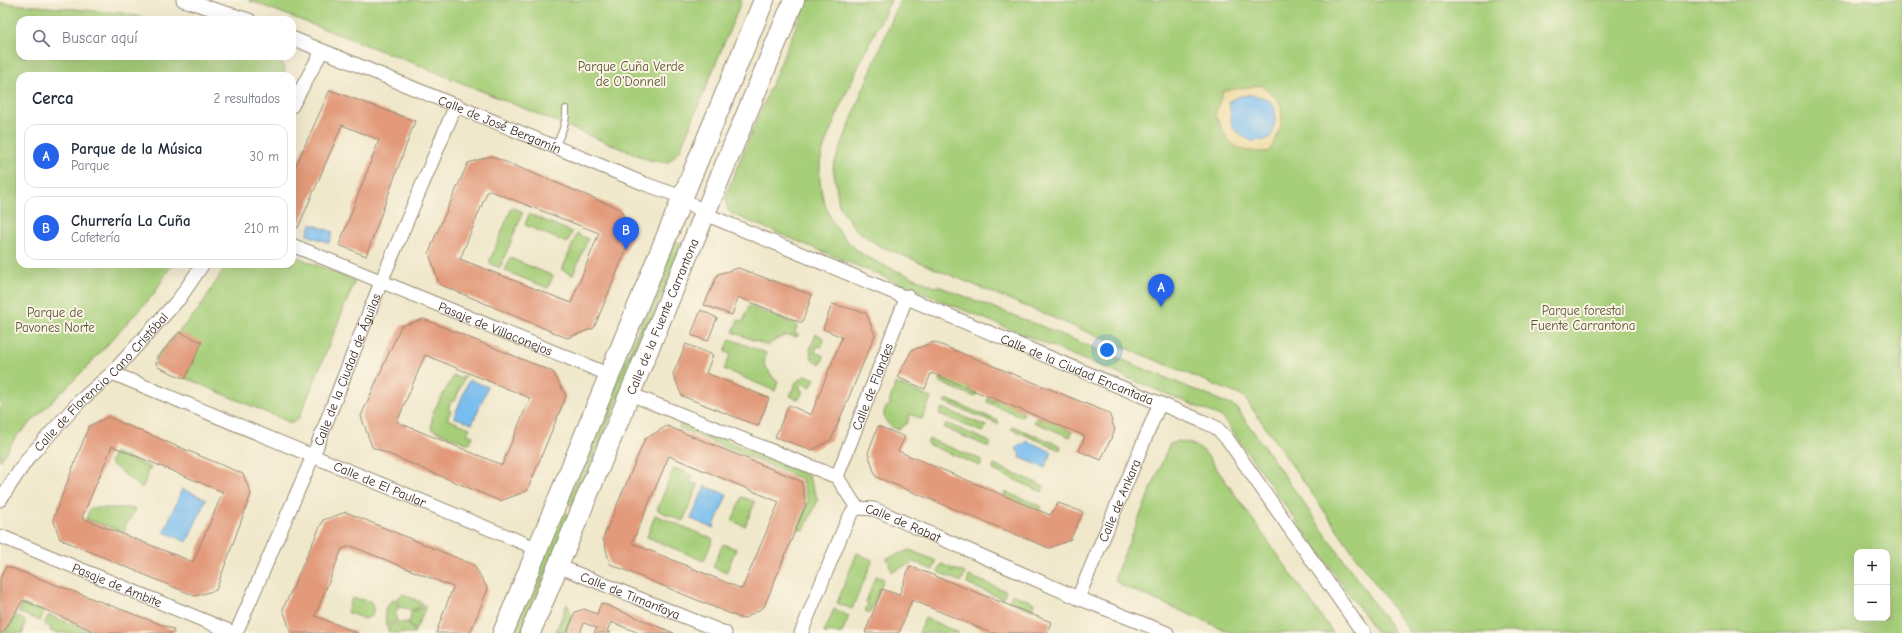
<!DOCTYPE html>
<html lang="es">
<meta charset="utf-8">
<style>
:root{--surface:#fff;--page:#f2f2f3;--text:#1f2937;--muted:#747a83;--line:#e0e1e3;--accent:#2563eb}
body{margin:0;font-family:"Comic Neue",sans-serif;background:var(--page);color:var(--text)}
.controls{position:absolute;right:12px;bottom:12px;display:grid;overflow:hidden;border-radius:8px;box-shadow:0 4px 16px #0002}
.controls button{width:36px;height:36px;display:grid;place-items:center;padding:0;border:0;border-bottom:1px solid var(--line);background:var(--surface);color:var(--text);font:20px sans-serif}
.you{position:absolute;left:1107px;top:350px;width:14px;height:14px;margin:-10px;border:3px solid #fff;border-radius:50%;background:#1a73e8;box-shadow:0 0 0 6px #1a73e833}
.badge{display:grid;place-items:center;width:26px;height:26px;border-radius:50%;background:var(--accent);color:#fff;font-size:13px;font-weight:700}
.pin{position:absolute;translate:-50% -33px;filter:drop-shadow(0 1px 2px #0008)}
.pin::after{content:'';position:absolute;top:21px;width:14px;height:12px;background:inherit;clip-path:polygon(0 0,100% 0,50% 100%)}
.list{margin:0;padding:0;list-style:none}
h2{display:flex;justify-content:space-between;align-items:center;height:52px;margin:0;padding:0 16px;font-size:17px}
h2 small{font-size:13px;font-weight:400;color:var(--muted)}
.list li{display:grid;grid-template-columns:26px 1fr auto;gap:12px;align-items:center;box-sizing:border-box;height:64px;margin:0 8px 8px;padding:0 8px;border:1px solid var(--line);border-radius:12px}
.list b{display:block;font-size:15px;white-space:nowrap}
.list p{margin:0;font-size:13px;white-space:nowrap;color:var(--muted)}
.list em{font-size:13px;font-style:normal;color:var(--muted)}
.icon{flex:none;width:22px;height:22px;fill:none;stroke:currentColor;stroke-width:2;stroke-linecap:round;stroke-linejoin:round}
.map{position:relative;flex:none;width:1902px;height:633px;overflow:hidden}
.search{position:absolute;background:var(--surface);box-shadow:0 4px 16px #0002;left:16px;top:16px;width:280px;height:44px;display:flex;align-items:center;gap:10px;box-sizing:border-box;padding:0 14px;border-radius:12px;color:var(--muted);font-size:15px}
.panel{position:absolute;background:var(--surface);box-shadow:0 4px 16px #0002;left:16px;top:72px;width:280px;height:196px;border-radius:12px}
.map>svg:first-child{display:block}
</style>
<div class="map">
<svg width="1902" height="633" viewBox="0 0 1902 633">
<rect width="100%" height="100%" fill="#fcf5e5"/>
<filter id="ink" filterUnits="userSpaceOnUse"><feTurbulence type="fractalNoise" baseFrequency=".025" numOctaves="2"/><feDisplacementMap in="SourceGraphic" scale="8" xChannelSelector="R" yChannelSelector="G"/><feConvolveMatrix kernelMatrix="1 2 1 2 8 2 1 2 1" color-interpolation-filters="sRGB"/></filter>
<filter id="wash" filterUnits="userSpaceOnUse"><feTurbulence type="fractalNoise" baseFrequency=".012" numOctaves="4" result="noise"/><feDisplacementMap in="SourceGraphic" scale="16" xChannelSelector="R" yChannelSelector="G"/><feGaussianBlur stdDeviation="0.9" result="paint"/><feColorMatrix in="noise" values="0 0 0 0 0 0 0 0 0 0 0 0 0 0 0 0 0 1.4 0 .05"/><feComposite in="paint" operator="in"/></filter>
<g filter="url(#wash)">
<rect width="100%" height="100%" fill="#f0e8cb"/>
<path fill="#a7cf7a" stroke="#717c4c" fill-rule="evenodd" d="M248 0H742L680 150 668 163 649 160 416 64Z
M807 0H891C872 38 853 76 837 115 830 132 821 149 820 167 817 203 837 240 869 258 890 269 914 277 935 287L938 286 1041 326 1236 407 1395 633H1377L1222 417 732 214 728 210 725 196Z
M900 0H1902V633H1410L1244 397 878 245 855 229 839 205 833 167 864 87ZM1857 552H1887V618H1857Z
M0 3 122 13 153 20H20V56H276L280 58 285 72 282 76H20V264H172L153 295 85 369 16 437 0 461Z
M512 207 523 212 500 268 489 263Z
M529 214 572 232 567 243 525 225Z
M577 234 588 239 573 275 562 270Z
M675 241 683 244 573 506 567 504Z
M292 255 355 281 299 418 294 422H289L155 365 156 357 199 309 227 264H292Z
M510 258 553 276 548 288 505 271Z
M749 306 798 325 794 333 799 335 797 337C786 333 776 338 768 346L733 332 738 320 743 322Z
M816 334 823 337 824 340 821 347 817 346 815 352 824 356 821 364 812 360 810 349Z
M730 339 766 353 764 364 774 379 778 381 775 391 724 369 731 354 725 352Z
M454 375 459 378 467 376 464 378 455 401 452 400 448 409 451 411 447 419 470 428 467 434 473 436 469 444 431 429 433 412Z
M806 375 815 379 811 387 802 383 799 389 803 390 800 398 797 399 790 396 796 382Z
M941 378 948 381 949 379 970 388 969 390 977 393 975 397 939 382Z
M896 383 931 398 922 419 910 414 907 423 899 429C887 429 877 411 890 405V399Z
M988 398 996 401 997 399 1018 407 1017 410 1024 413 1022 417 987 402Z
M946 399 999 421 998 424 944 402Z
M942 408 986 426 982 432 939 414Z
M1036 418 1043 420 1044 418 1065 427V429L1072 432 1070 437 1034 422Z
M682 422 808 475 818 500 804 530 798 529 808 503 802 479 679 428Z
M946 423 990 442 989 447 944 428Z
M1012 426 1061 446 1060 450 1011 429Z
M929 439 982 460 980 466 927 444Z
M1177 441C1189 443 1199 445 1207 455L1333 633H1232L1121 585 1115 580 1116 574 1169 445Z
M114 452 151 468 150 470H148L146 474 148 475 142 488 110 463Z
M994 465 1044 486 1042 492 993 470Z
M674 468 693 475 690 482 698 485 683 521 657 510Z
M1005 492 1041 506 1039 511 1003 496Z
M742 497 755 502 745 526 732 521Z
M90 508H131L135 509 128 523H126L124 532 86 519Z
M561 513 570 515 521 633H512Z
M655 515 713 539 704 561 647 537Z
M723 544 736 549 726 573 713 567Z
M910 550 936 561 933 570 914 562 892 572 887 558Z
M857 553 872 560V562L852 609 837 603Z
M941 564 952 568 951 571 953 572 954 569 965 573 961 582 938 572Z
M876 576 884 579 870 613 865 611 868 604 866 602Z
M969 576 1006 591 1003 599 967 584Z
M403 594 424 604 410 612 406 608 400 607 396 599Z
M1012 594 1035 603 1032 610 1009 601Z
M352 598 370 601 374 608 372 616 364 619 347 612Z
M394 599 399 608 395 614 397 620 386 627 385 608Z
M22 604 44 612 40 621 18 612Z
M567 604 573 616 565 633 556 632Z
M425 606V609L415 631 409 622 412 612Z
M834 609 849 616 842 633H824Z
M15 615 25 621 23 633H5Z
M49 615 93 633H56L50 631 51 627 44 624Z
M925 618 959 633H919Z
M399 621 401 623 408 622 415 633H394L388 631V628Z"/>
<path fill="#eeda9e" stroke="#94825e" d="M1261 85C1266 90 1276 96 1279 102 1287 118 1277 140 1268 152 1230 151 1232 147 1215 115L1223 91Z"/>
<path fill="#78bdef" stroke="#5a7486" d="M1251 95C1279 99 1278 111 1272 135L1265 140 1252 141 1242 136 1232 127 1229 101 1241 96Z
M311 224 333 232 329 243 307 235Z
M469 380 488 387 472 424 454 417Z
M1027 441 1052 452 1045 468 1019 457 1021 454 1017 451V447L1020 444H1025Z
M705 486 727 495 713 528 691 519Z
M182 489 206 499 187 542 164 532Z"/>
<g id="blocks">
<path fill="#e29a7a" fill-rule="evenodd" d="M330 90 415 121 366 256 339 245 379 140 342 125 298 228 292 225V174Z
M491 156 620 209 633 233 594 328 567 338 439 284 429 253 434 239 468 163ZM488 190 599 233 571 303 460 259Z
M738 268 812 295 802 323 738 297 732 315 704 305 718 274Z
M832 304 866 313 875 335 831 440 812 450 775 437 789 405 811 415 842 337 823 329Z
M701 310 717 318 708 341 691 335Z
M424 319 553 372 566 396 527 491 500 501 372 447 361 416 401 326ZM425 355 530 398 502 465 397 422Z
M179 332 202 342 185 379 158 367 155 361Z
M934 342 1109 413 1115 430 1101 460 1079 451 1085 436 931 373 925 389 897 377 912 350Z
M686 344 713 355 706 373 769 398 758 426 682 396 673 374Z
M108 417 243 474 251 494 216 590 195 596 60 539 53 519 89 426ZM112 446 223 492 193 562 82 518Z
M667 426 801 481 806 504 764 607 743 619 610 564 603 538 645 439ZM669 456 779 502 742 589 632 543Z
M878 426 905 437 898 451 1050 515 1058 503 1083 512 1070 540 1049 548 876 477 868 453Z
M346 512 474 565 488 589 470 633H436L453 587 351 546 342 549 315 616 358 633H291L283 609 323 520Z
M6 566 173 629 174 633H98L23 600 3 633H0V578Z
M910 566 1051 622 1047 633H991L912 600 899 633H865L882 589 899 595Z
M601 603 674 633H639L611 622 607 631 611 633H594L597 628 584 623 580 633H567L575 612 584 609 597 614Z"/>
</g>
</g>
<g filter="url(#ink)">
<use href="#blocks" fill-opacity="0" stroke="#968974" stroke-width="1"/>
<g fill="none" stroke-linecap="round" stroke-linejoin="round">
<g stroke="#968974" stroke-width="8">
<path id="lane" d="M555 147C561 134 567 123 566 109"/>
</g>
<g stroke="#968974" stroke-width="15">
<g id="street">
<path d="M183 0 249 20"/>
<path id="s1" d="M292 38 645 184 682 197 705 214 1202 421 1217 428 1228 440 1363 633"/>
<path d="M292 106 322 51"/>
<path id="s2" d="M292 245 610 375"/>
<path id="s3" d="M112 373 538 549"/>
<path d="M630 394 837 477 857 508"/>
<path id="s4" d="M837 477 907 296"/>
<path id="s5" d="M0 500 28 458 80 401 112 373 179 299 203 264"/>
<path id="s6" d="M857 508 874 509 1078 598 1167 633"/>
<path id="s7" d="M0 536 234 633"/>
<path id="s8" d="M558 566 725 633"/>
<path id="s9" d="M1078 598 1160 403"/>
<path id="s10" d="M236 633 313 456 381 282 456 105"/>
<path d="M801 633 845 526 851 514 857 508"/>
</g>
</g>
<g stroke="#968974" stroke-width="22">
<g id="primary">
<path d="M503 633 764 0"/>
<path id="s11" d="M530 633 794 0"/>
</g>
</g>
<use href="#lane" stroke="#fff" stroke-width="6"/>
<use href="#street" stroke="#fff" stroke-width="13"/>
<use href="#primary" stroke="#fff" stroke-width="20"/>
</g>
</g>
<g text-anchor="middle" stroke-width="4" stroke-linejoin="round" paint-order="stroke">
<g font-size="13" fill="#565335" stroke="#fcf5e5">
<text x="631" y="71">Parque Cuña Verde<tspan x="631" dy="15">de O'Donnell</tspan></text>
<text x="1583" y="315">Parque forestal<tspan x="1583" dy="15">Fuente Carrantona</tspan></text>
<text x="55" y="317">Parque de<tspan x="55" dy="15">Pavones Norte</tspan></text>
</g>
<g font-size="13" fill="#3b2a1e" stroke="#fcf5e5">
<text dy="5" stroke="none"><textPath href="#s1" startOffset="225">Calle de José Bergamín</textPath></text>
<text dy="5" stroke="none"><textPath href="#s11" startOffset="343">Calle de la Fuente Carrantona</textPath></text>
<text dy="5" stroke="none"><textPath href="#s2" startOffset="220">Pasaje de Villaconejos</textPath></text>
<text dy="5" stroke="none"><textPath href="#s10" startOffset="286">Calle de la Ciudad de Águilas</textPath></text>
<text dy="5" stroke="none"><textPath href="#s1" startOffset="853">Calle de la Ciudad Encantada</textPath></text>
<text dy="5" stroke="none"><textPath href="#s5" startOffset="156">Calle de Florencio Cano Cristóbal</textPath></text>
<text dy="5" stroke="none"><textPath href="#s4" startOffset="97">Calle de Flandes</textPath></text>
<text dy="5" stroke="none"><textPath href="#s3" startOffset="290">Calle de El Paular</textPath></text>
<text dy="5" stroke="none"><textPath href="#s9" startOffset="106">Calle de Ankara</textPath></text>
<text dy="5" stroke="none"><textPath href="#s6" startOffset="49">Calle de Rabat</textPath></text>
<text dy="5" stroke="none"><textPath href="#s7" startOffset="127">Pasaje de Ambite</textPath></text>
<text dy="5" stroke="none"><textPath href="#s8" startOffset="78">Calle de Timanfaya</textPath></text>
</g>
</g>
</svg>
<div class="controls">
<button>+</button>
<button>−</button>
</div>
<div class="you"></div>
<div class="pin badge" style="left:1161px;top:307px">A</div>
<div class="pin badge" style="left:626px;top:250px">B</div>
<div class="search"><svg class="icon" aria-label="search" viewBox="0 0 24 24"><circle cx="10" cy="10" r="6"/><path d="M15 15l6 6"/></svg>Buscar aquí</div>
<section class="panel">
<h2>Cerca<small>2 resultados</small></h2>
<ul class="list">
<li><span class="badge">A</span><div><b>Parque de la Música</b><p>Parque</p></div><em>30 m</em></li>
<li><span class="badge">B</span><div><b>Churrería La Cuña</b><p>Cafetería</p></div><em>210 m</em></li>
</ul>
</section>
</div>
